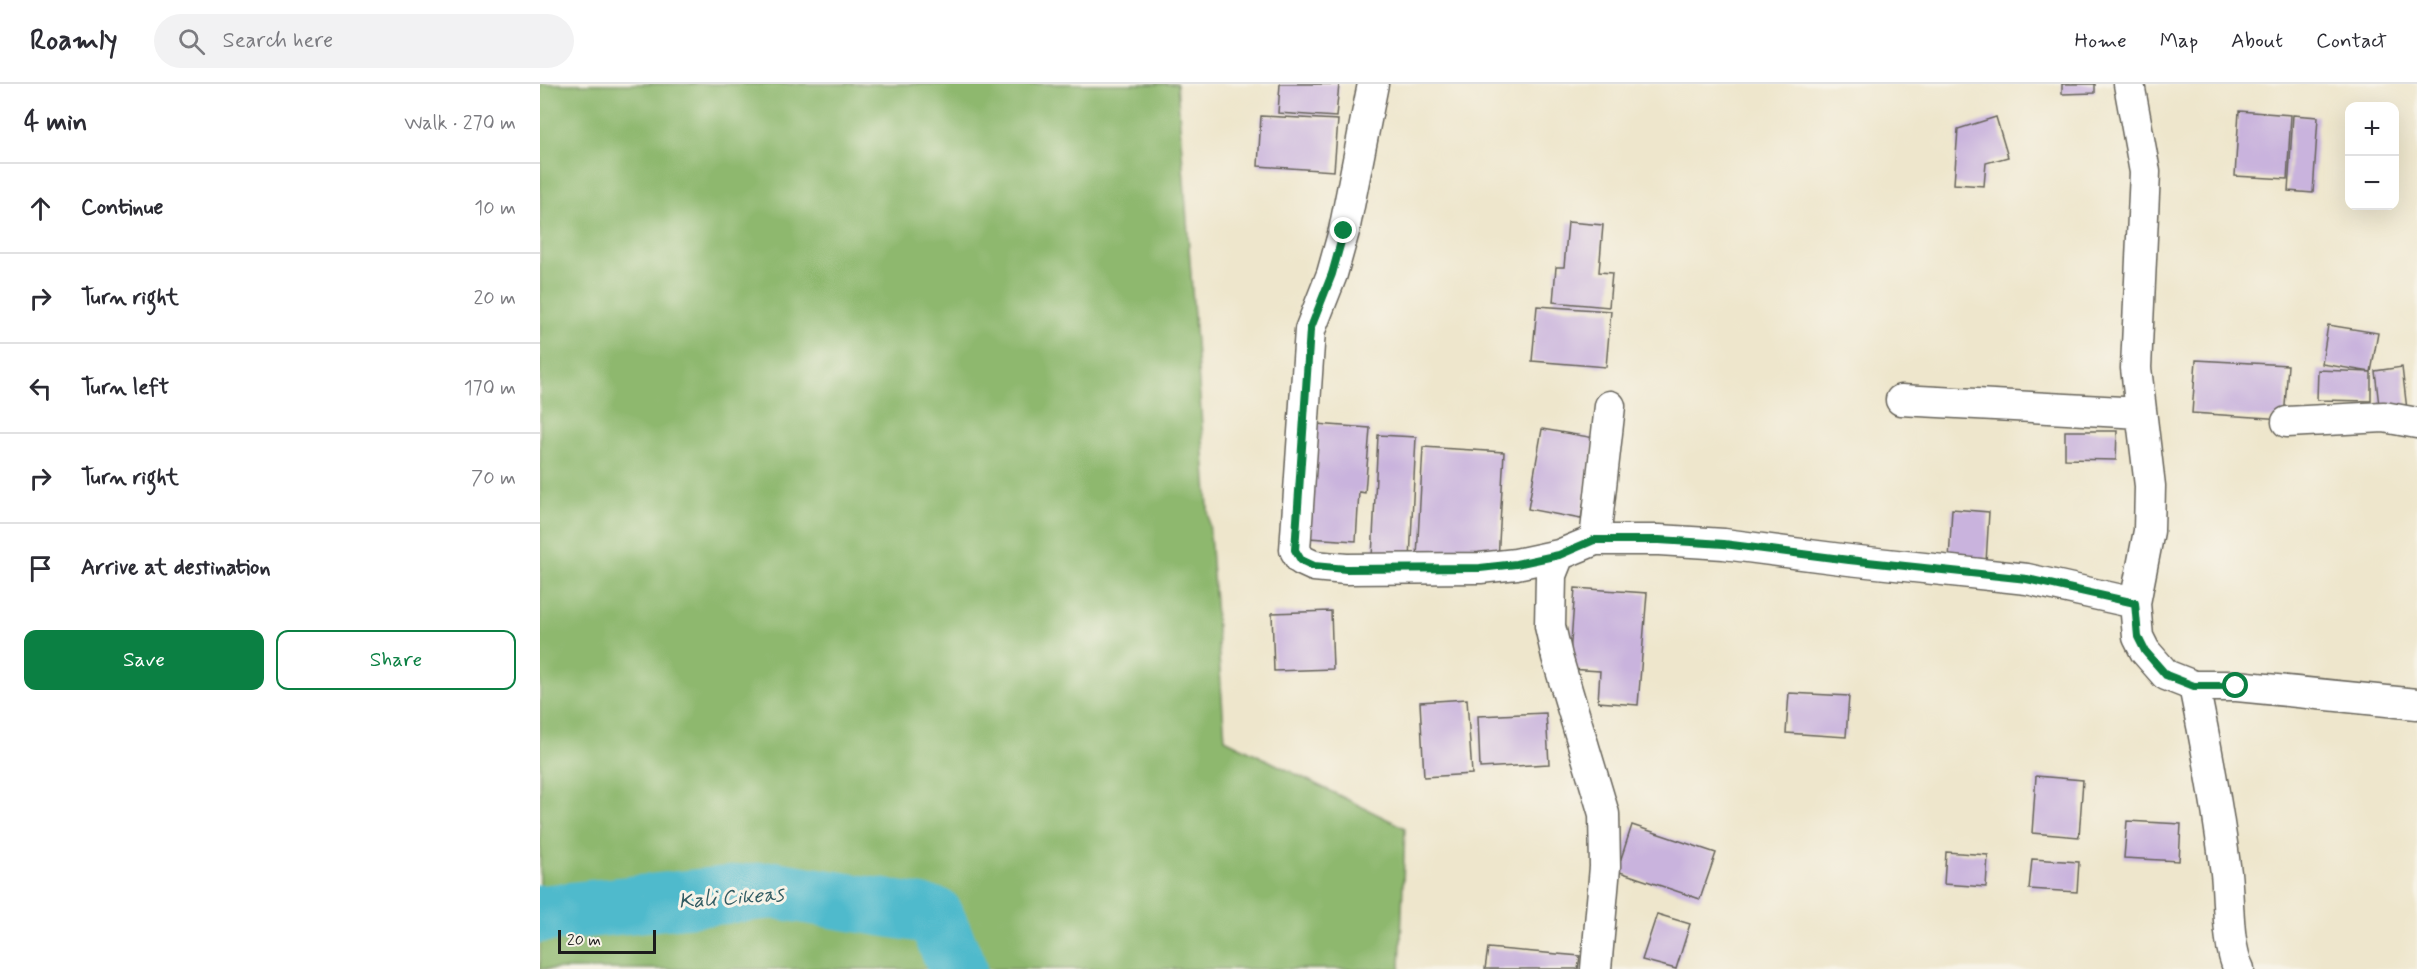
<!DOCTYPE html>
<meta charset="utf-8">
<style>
:root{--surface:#fff;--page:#f2f2f3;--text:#2b2b33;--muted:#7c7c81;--line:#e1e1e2;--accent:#0b8043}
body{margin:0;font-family:Mynerve,sans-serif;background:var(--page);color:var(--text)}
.controls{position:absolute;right:18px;top:18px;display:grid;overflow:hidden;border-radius:12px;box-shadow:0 6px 24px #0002}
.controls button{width:54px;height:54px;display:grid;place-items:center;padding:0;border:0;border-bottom:2px solid var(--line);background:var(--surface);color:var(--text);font:30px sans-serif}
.scale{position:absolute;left:18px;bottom:15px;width:98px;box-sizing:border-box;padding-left:6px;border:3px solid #1c1c1c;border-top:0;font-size:16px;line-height:21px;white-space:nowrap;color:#1c1c1c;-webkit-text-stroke:4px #f7f3e8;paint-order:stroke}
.stop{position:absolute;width:18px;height:18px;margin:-14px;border:4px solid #0b8043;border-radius:50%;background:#fff}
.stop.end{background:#0b8043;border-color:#fff;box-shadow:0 2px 6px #0008}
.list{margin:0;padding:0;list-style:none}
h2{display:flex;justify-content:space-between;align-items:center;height:78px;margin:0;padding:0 24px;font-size:26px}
h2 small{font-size:20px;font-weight:400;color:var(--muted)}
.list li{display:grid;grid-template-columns:39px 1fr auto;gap:18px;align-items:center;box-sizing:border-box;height:90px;padding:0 24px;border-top:2px solid var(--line)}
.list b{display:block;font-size:22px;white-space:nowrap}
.list em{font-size:20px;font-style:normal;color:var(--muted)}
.actions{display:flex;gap:12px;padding:18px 24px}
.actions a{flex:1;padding:14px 0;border:2px solid var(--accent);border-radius:12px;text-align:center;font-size:21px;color:var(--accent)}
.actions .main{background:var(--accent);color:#fff}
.icon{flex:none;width:33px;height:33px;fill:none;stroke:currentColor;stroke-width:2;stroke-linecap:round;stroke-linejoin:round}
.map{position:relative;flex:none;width:1877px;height:885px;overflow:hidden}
header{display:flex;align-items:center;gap:36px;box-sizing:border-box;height:84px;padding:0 30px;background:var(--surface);border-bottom:2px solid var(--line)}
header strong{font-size:28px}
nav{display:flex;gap:33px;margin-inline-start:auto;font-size:21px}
.search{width:420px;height:54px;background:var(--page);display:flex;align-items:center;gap:15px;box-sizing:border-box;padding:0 21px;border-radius:33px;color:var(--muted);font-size:22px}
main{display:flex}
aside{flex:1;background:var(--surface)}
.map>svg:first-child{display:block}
</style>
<header>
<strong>Roamly</strong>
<div class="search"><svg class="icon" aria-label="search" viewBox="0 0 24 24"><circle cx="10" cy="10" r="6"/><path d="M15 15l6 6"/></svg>Search here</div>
<nav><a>Home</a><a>Map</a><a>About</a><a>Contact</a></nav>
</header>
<main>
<aside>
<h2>4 min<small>Walk · 270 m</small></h2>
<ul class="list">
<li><svg class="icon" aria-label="ahead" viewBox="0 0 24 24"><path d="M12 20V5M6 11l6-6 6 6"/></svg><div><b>Continue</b></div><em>10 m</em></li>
<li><svg class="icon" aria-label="right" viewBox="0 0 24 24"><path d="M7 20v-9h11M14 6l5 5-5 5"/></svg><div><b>Turn right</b></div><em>20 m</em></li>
<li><svg class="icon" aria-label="left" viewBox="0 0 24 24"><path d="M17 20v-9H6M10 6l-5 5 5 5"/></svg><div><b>Turn left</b></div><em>170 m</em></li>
<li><svg class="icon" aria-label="right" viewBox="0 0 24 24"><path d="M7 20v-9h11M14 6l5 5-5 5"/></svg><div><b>Turn right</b></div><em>70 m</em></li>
<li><svg class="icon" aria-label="arrive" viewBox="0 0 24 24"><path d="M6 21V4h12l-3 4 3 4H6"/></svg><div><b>Arrive at destination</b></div></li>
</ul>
<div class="actions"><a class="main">Save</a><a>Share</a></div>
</aside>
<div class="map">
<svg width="1877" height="885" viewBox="0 0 1877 885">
<rect width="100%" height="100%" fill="#f7f3e8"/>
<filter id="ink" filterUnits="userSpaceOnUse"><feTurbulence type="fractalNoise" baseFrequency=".0167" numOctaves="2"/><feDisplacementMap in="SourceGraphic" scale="12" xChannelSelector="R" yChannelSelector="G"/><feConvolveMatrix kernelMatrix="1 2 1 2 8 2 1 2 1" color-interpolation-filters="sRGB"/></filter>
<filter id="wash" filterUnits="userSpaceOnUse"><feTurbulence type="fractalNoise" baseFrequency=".008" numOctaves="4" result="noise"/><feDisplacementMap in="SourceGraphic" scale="24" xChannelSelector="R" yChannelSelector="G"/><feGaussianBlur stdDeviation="1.35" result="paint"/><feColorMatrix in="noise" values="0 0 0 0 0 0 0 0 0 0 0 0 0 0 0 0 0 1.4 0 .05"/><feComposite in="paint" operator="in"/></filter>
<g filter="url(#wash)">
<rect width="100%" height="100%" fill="#eee6cc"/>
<path fill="#8eb86e" stroke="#556a45" stroke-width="1.5" d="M0 0H637L685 655 865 744 860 885H0Z"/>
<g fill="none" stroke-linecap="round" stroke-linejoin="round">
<path stroke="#50bacc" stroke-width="58" d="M0 830 235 806 395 832 418 885"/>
</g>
<g id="blocks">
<path fill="#c9b3dd" d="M740 0H799L796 33 738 29Z
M1522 0H1555V9L1522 10Z
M1699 27 1751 31 1747 95 1695 92Z
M1753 31 1778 33 1773 109 1748 107Z
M721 32 798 36 794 87 718 82Z
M1456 33 1468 73 1446 79 1444 102 1414 100 1418 45Z
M1028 138 1063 141 1059 188 1072 189 1069 223 1013 218 1016 183H1024Z
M997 222 1071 227 1066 283 992 277Z
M1788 241 1838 249 1831 288V317L1777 316 1778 286 1831 288 1782 280Z
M1656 276 1748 281 1744 335 1652 329Z
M1862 283 1867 326 1840 330 1835 287Z
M776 340 830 344 825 409 819 408 816 457 768 454Z
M1002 345 1055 354 1041 435 988 425Z
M1525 347H1577L1576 376 1525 375Z
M838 351 876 353 870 476 832 474Z
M883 363 964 368 958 477 877 473Z
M1412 425 1449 428 1446 479 1409 476Z
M1035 504 1107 509 1098 621 1058 618 1060 587 1029 585Z
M791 527 793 585 734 587 732 529Z
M1249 609 1309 612 1306 653 1246 649Z
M927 615 932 690 884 693 880 618Z
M1006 629 1009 680 940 684 938 632Z
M1496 692 1543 696 1539 753 1492 749Z
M1587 737 1641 740 1639 777 1584 774Z
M1092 741 1176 769 1160 815 1077 787Z
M1406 768 1448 771 1446 803 1404 800Z
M1492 775 1539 778 1537 808 1489 805Z
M1117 830 1150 840 1136 885 1102 876Z
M948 864 1040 872 1038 885H945Z"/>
</g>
</g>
<g filter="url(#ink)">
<use href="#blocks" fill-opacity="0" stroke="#66635a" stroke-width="1.5"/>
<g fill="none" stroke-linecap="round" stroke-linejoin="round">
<g stroke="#66635a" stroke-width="33">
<path id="street" d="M833 0 804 147 792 190 770 246 755 466 761 476 774 482 806 485 940 484 976 480 1019 471 1055 456H1119L1184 460 1309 476 1487 495 1595 519
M1589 0 1605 88 1596 284 1610 402 1609 447 1595 519 1598 553 1605 567 1626 591 1654 602H1697L1877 620
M1361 316 1601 329
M1747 338 1844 333 1877 339
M1055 456 1070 322
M1019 471 1011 491 1010 542 1017 573 1064 730 1065 783 1056 885
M1654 602C1667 664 1678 726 1686 789 1689 816 1687 862 1699 885"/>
</g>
<use href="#street" stroke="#fff" stroke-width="30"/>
</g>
</g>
<g fill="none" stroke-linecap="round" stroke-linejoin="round" filter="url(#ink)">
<path stroke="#0b8043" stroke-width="8" d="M804 147 792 190 770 246 755 466 761 476 774 482 806 485 940 484 976 480 1019 471 1054 456H1119L1184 460 1309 476 1487 495 1595 519 1598 553 1605 567 1626 591 1654 602H1696"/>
</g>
<g text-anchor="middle" stroke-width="6" stroke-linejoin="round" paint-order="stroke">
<g font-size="21" font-style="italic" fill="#315b62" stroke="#f7f3e8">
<text transform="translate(191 813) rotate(-4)" y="7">Kali Cikeas</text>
</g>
</g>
</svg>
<div class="controls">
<button>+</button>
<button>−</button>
</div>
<div class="scale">20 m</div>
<div class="stop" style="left:1696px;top:602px"></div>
<div class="stop end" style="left:804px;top:147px"></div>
</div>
</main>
